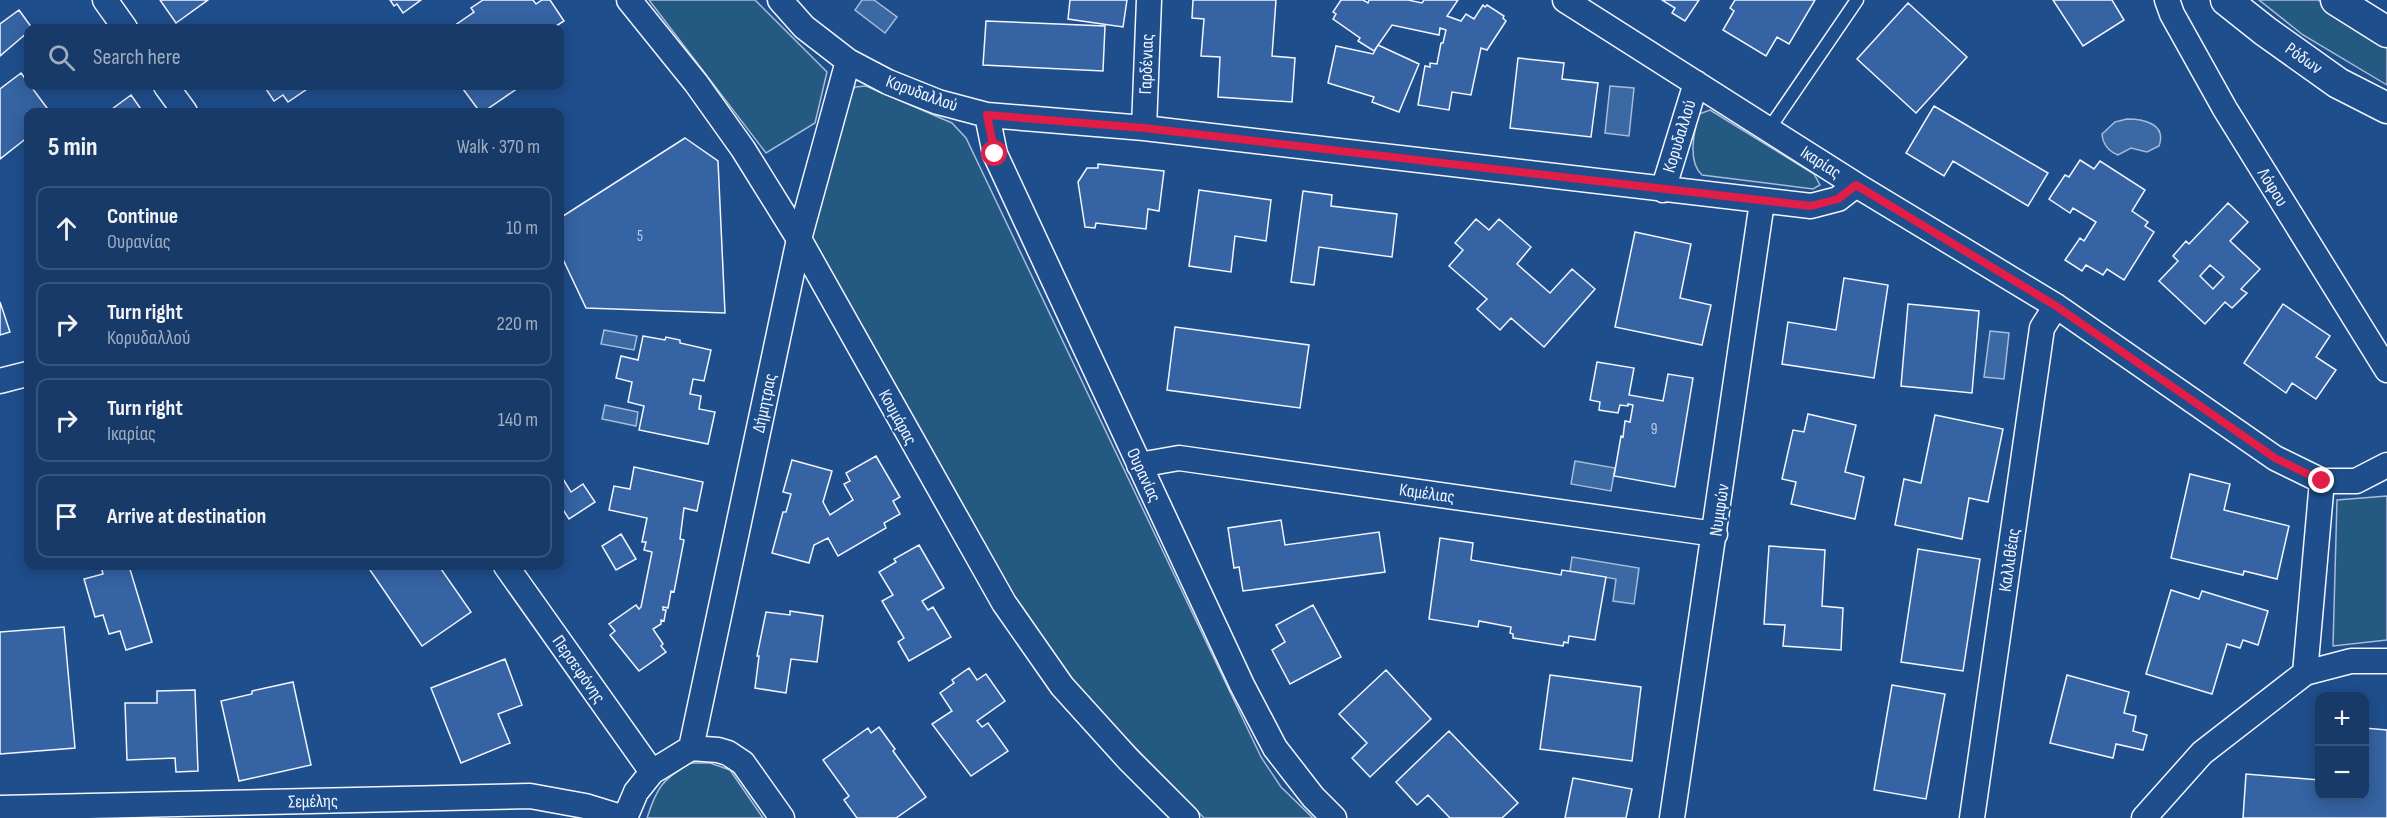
<!DOCTYPE html>
<meta charset="utf-8">
<style>
:root{--surface:#173a69;--page:#20416f;--text:#f1f3f6;--muted:#9eadc0;--line:#36547d}
body{margin:0;font-family:"Sofia Sans Condensed",sans-serif;background:var(--page);color:var(--text)}
.controls{position:absolute;right:18px;bottom:18px;display:grid;overflow:hidden;border-radius:12px;box-shadow:0 3px 15px #0003}
.controls button{width:54px;height:54px;display:grid;place-items:center;padding:0;border:0;border-bottom:2px solid var(--line);background:var(--surface);color:var(--text);font:30px sans-serif}
.stop{position:absolute;width:18px;height:18px;margin:-14px;border:4px solid #e11d48;border-radius:50%;background:#fff}
.stop.end{background:#e11d48;border-color:#fff;box-shadow:0 2px 6px #0008}
.list{margin:0;padding:0;list-style:none}
h2{display:flex;justify-content:space-between;align-items:center;height:78px;margin:0;padding:0 24px;font-size:26px}
h2 small{font-size:20px;font-weight:400;color:var(--muted)}
.list li{display:grid;grid-template-columns:39px 1fr auto;gap:18px;align-items:center;box-sizing:border-box;height:84px;margin:0 12px 12px;padding:0 12px;border:2px solid var(--line);border-radius:12px}
.list b{display:block;font-size:22px;white-space:nowrap}
.list p{margin:0;font-size:20px;white-space:nowrap;color:var(--muted)}
.list em{font-size:20px;font-style:normal;color:var(--muted)}
.icon{flex:none;width:33px;height:33px;fill:none;stroke:currentColor;stroke-width:2;stroke-linecap:round;stroke-linejoin:round}
.map{position:relative;flex:none;width:2387px;height:818px;overflow:hidden}
.search{position:absolute;background:var(--surface);box-shadow:0 3px 15px #0003;left:24px;top:24px;width:540px;height:66px;display:flex;align-items:center;gap:15px;box-sizing:border-box;padding:0 21px;border-radius:12px;color:var(--muted);font-size:22px}
.panel{position:absolute;background:var(--surface);box-shadow:0 3px 15px #0003;left:24px;top:108px;width:540px;height:462px;border-radius:12px}
.map>svg:first-child{display:block}
</style>
<div class="map">
<svg width="2387" height="818" viewBox="0 0 2387 818">
<rect width="100%" height="100%" fill="#1f4e8c"/>
<path fill="#245a82" stroke="#a8bbd7" stroke-width="1.5" d="M649 0H755L827 72 815 123 766 153Z
M2259 0H2318L2387 46V85L2303 35Z
M866 86 952 123 966 138 1261 757 1281 787 1313 818H1204L1073 684 1042 644 986 549 810 233 849 95 855 87Z
M1710 110 1814 174 1820 185 1813 189 1702 175C1687 161 1694 132 1699 114Z
M2387 496V640L2333 646 2337 500Z
M690 763H710L730 770 763 818H647C657 787 662 780 690 763Z"/>
<path fill="#3b69a3" stroke="#a8bbd7" stroke-width="1.5" d="M862 0H874L897 17 885 33 855 10Z
M1610 86 1634 88 1629 136 1605 133Z
M2127 119C2144 119 2167 124 2159 146L2147 152 2131 148 2118 155C2108 151 2103 145 2102 134L2115 122Z
M604 330 637 336 634 350 601 344Z
M1990 331 2009 333 2004 379 1984 377Z
M605 405 638 412 636 426 602 419Z
M1575 461 1615 468 1611 491 1571 484Z
M1572 557 1639 568 1634 604 1613 601 1616 579 1570 571Z"/>
<path fill="#3563a3" stroke="#f2f6ff" stroke-width="1.5" fill-rule="evenodd" d="M160 0H208L176 23Z
M390 0H421L403 13 397 4 394 6Z
M483 0H533L536 4 542 0H550L564 21 553 28H451L474 12 471 8Z
M1070 0H1127L1123 27 1068 19Z
M1193 0H1276L1272 56 1295 58 1292 102 1218 97 1220 57 1201 56 1204 19 1192 18Z
M1341 0H1363L1368 3 1369 0H1408L1422 3 1424 0H1458L1447 16 1461 21 1466 14 1474 19 1483 5 1485 7 1487 5 1504 16 1503 18 1506 21 1487 50 1481 48 1471 95 1452 92 1449 110 1418 105 1425 66 1430 67V63L1437 64 1441 43H1443L1446 30 1440 28 1439 35 1392 25 1374 51 1358 41 1360 38 1333 19 1336 14 1333 12Z
M1662 0H1699L1685 21 1672 13 1675 8Z
M1735 0H1815L1789 44 1777 37 1766 56 1723 30 1734 11 1730 8Z
M2053 0H2112L2124 20 2083 46Z
M1908 3 1967 57 1916 113 1857 59Z
M19 10 32 28H28V32L0 56V24Z
M986 21 1105 26 1103 71 983 65Z
M1378 45 1419 64 1399 112 1372 102 1374 97 1328 83 1336 46 1373 54Z
M1518 58 1564 63 1562 79 1598 83 1591 137 1510 128Z
M21 73 50 112H28V137L0 159V89Z
M264 86H305L307 89 288 102 283 95 274 101Z
M469 86H521L483 112H480L463 89Z
M131 95 143 112H108Z
M1934 106 2048 173 2028 206 1953 161 1944 176 1906 153Z
M685 138 718 161 725 313 586 308 560 253V218Z
M2080 160 2094 169 2100 161 2145 190 2132 211 2148 222 2145 226 2154 232 2124 280 2107 269 2103 275 2086 265 2082 271 2065 260 2080 238 2084 241 2096 222 2073 208 2070 213 2049 199 2065 175 2069 177Z
M1098 164 1164 171 1159 211 1148 209 1146 229 1096 223 1095 228 1085 227 1078 182 1087 168H1098Z
M1199 190 1271 200 1266 241 1235 236 1231 272 1189 266Z
M1303 191 1332 195 1331 206 1397 214 1392 257 1319 247 1314 285 1291 282Z
M2228 203 2248 222 2230 241 2260 269 2241 289 2247 293 2232 308 2225 302 2205 324 2159 281 2178 261 2173 256 2186 241 2189 244ZM2210 265 2224 277 2213 289 2200 276Z
M1476 219 1489 230 1499 219 1531 247 1517 264 1550 293 1572 269 1595 289 1544 347 1511 318 1500 330 1477 309 1487 299 1449 266 1463 250 1455 243Z
M1635 232 1691 244 1680 298 1711 305 1702 345 1615 327Z
M1844 278 1888 285 1874 378 1782 364 1788 322 1836 330Z
M0 302 10 332 0 335Z
M1908 304 1979 311 1972 393 1901 386Z
M2283 304 2330 336 2316 357 2336 370 2316 399 2292 383 2286 393 2244 363Z
M1175 327 1309 345 1300 408 1167 390Z
M643 336 665 340 666 337 680 340V343L711 350 704 381 693 379 690 394 701 396 699 409 715 412 708 444 639 430 644 406 628 402 632 382 616 378 621 356 638 360Z
M1597 362 1634 368 1629 395 1663 401 1668 374 1693 378 1675 487 1614 476 1621 436 1623 437 1625 421 1630 422 1633 405 1628 404V406L1620 405 1618 413 1599 410 1600 402 1590 400Z
M1808 414 1856 425 1845 472 1864 477 1855 519 1791 504 1796 482 1782 479 1793 430 1804 432Z
M1935 415 2003 429 1988 502 1969 498 1962 539 1895 525 1904 479 1921 483Z
M876 456 900 497 893 501 900 514 884 523 886 528 838 556 828 538 814 545 809 563 772 553 783 512H786L791 494 783 492 792 460 832 471 823 502 830 515 853 500 844 484 850 481 846 473Z
M634 467 703 482 697 511 684 508 680 539 684 540 674 592 671 591 668 608 663 607V610H666L664 621 661 620V624L653 629 663 644 661 646 666 652 639 671 610 635 615 631 609 624 636 605 639 609 641 607 652 552 644 550 646 542H642L647 518 609 510 614 486 630 489Z
M560 474 571 492 583 484 595 502 569 519 560 505Z
M2190 474 2230 484 2224 510 2289 526 2277 579 2244 571 2243 575 2171 558Z
M1281 520 1285 545 1379 532 1385 572 1243 591 1239 567 1234 568 1228 528Z
M621 534 636 559 616 570 602 546Z
M1440 538 1473 543 1471 560 1561 575 1562 570 1606 577 1595 640 1569 636 1568 643 1564 642 1563 646 1513 638V634L1510 633 1511 627 1479 621 1478 627 1429 619Z
M919 545 944 588 922 601 928 610 933 607 951 637 909 661 898 642 904 638 882 601 893 595 879 572 896 562 894 559Z
M1769 546 1825 550 1822 606 1843 608 1841 650 1783 646 1785 625 1764 624Z
M1918 549 1980 559 1963 671 1901 662Z
M101 566H129L152 642 126 650 120 631 109 634 103 615 95 617 84 579 103 574Z
M377 566H439L471 612 422 646 370 570Z
M2171 590 2199 599 2202 591 2268 611 2258 645 2243 640 2240 648 2227 644 2212 694 2146 674Z
M1313 605 1341 657 1290 684 1272 650 1285 642 1276 625Z
M790 611 823 616 817 662 791 659 786 693 755 688 759 656H757L766 612 790 615Z
M64 627 75 748 0 754V632Z
M505 659 522 705 498 714 510 743 461 763 431 688Z
M969 668 977 680 986 674 1005 701 977 721 982 727 988 723 1008 751 971 776 932 724 952 711 940 693 954 683 952 680Z
M1386 670 1431 719 1370 777 1352 758 1367 743 1339 714Z
M1550 675 1641 687 1632 761 1540 749Z
M2067 675 2129 692 2124 713 2136 716 2133 731 2147 735 2143 750 2116 744 2113 758 2050 743Z
M293 682 311 765 239 781 221 701 252 694V691Z
M1892 685 1945 694 1926 799 1874 790Z
M195 690 198 771 176 772 175 758 127 760 125 703H157V691Z
M879 727 895 749 893 751 926 797 896 818H857L844 800 849 796 823 760 868 728 871 733Z
M2364 728 2387 730V818H2243L2246 774 2320 780V796H2364Z
M1449 731 1518 803 1502 818H1450L1428 795 1417 805 1396 782Z
M1573 778 1632 789 1626 818H1565Z"/>
<g fill="none" stroke-linecap="round" stroke-linejoin="round">
<g stroke="#f2f6ff" stroke-width="15">
<path id="service" d="M1769 129 1857 0"/>
</g>
<g stroke="#f2f6ff" stroke-width="27">
<path id="minor" d="M105 0 125 28
M629 0 696 83 743 149 799 239 1004 603 1062 686 1129 760 1187 818
M780 0 804 27 848 61 888 82 938 102 987 115 1144 128 1811 206 1838 199 1856 185
M1565 0 1856 185 2056 306 2275 458 2322 481H2356L2387 465
M2167 0 2172 14 2225 109 2387 370
M166 86 185 112
M987 115 995 154 1242 685 1275 748 1313 797 1334 818
M1144 128 1149 0
M1663 190 1696 83
M0 381 27 374
M1139 465 1179 458 1715 534
M506 566 652 772
M2305 673 2322 481
M691 748 799 239 848 61
M0 808 530 796 585 806 624 818
M625 818 636 792 652 772 691 748 718 750 728 753 743 763 782 818
M1672 818 1762 202
M1972 818 2042 328 2056 306
M2144 818 2202 753 2305 673 2351 661H2387"/>
</g>
<g stroke="#f2f6ff" stroke-width="33">
<path id="tertiary" d="M2226 0 2265 31 2338 83 2387 108
M2336 0 2387 32"/>
</g>
<use href="#service" stroke="#1f4e8c" stroke-width="12"/>
<use href="#minor" stroke="#1f4e8c" stroke-width="24"/>
<use href="#tertiary" stroke="#1f4e8c" stroke-width="30"/>
</g>
<g fill="none" stroke-linecap="round" stroke-linejoin="round">
<path stroke="#e11d48" stroke-width="8" d="M995 154 987 115 1144 128 1811 206 1838 199 1856 185 2056 306 2275 458 2322 481"/>
</g>
<g text-anchor="middle" stroke-width="4.5" stroke-linejoin="round" paint-order="stroke">
<g font-size="15" fill="#c3d1e8">
<text x="640" y="241">5</text>
<text x="1654" y="434">9</text>
</g>
<g font-size="18" fill="#f2f6ff" stroke="#1f4e8c">
<text transform="translate(2304 58) rotate(35)" y="6">Ρόδων</text>
<text transform="translate(1146 64) rotate(-88)" y="6">Γαρδένιας</text>
<text transform="translate(922 93) rotate(20)" y="6">Κορυδαλλού</text>
<text transform="translate(1679 136) rotate(-73)" y="6">Κορυδαλλού</text>
<text transform="translate(1821 162) rotate(33)" y="6">Ικαρίας</text>
<text transform="translate(2273 187) rotate(58)" y="6">Λόφου</text>
<text transform="translate(764 403) rotate(-78)" y="6">Δήμητρας</text>
<text transform="translate(898 417) rotate(61)" y="6">Κουμάρας</text>
<text transform="translate(1144 475) rotate(65)" y="6">Ουρανίας</text>
<text transform="translate(1427 493) rotate(8)" y="6">Καμέλιας</text>
<text transform="translate(1719 510) rotate(-82)" y="6">Νυμφών</text>
<text transform="translate(2009 560) rotate(-82)" y="6">Καλλιθέας</text>
<text transform="translate(579 669) rotate(55)" y="6">Περσεφόνης</text>
<text transform="translate(313 801) rotate(-1)" y="6">Σεμέλης</text>
</g>
</g>
</svg>
<div class="controls">
<button>+</button>
<button>−</button>
</div>
<div class="stop" style="left:995px;top:154px"></div>
<div class="stop end" style="left:2322px;top:481px"></div>
<div class="search"><svg class="icon" aria-label="search" viewBox="0 0 24 24"><circle cx="10" cy="10" r="6"/><path d="M15 15l6 6"/></svg>Search here</div>
<section class="panel">
<h2>5 min<small>Walk · 370 m</small></h2>
<ul class="list">
<li><svg class="icon" aria-label="ahead" viewBox="0 0 24 24"><path d="M12 20V5M6 11l6-6 6 6"/></svg><div><b>Continue</b><p>Ουρανίας</p></div><em>10 m</em></li>
<li><svg class="icon" aria-label="right" viewBox="0 0 24 24"><path d="M7 20v-9h11M14 6l5 5-5 5"/></svg><div><b>Turn right</b><p>Κορυδαλλού</p></div><em>220 m</em></li>
<li><svg class="icon" aria-label="right" viewBox="0 0 24 24"><path d="M7 20v-9h11M14 6l5 5-5 5"/></svg><div><b>Turn right</b><p>Ικαρίας</p></div><em>140 m</em></li>
<li><svg class="icon" aria-label="arrive" viewBox="0 0 24 24"><path d="M6 21V4h12l-3 4 3 4H6"/></svg><div><b>Arrive at destination</b></div></li>
</ul>
</section>
</div>
